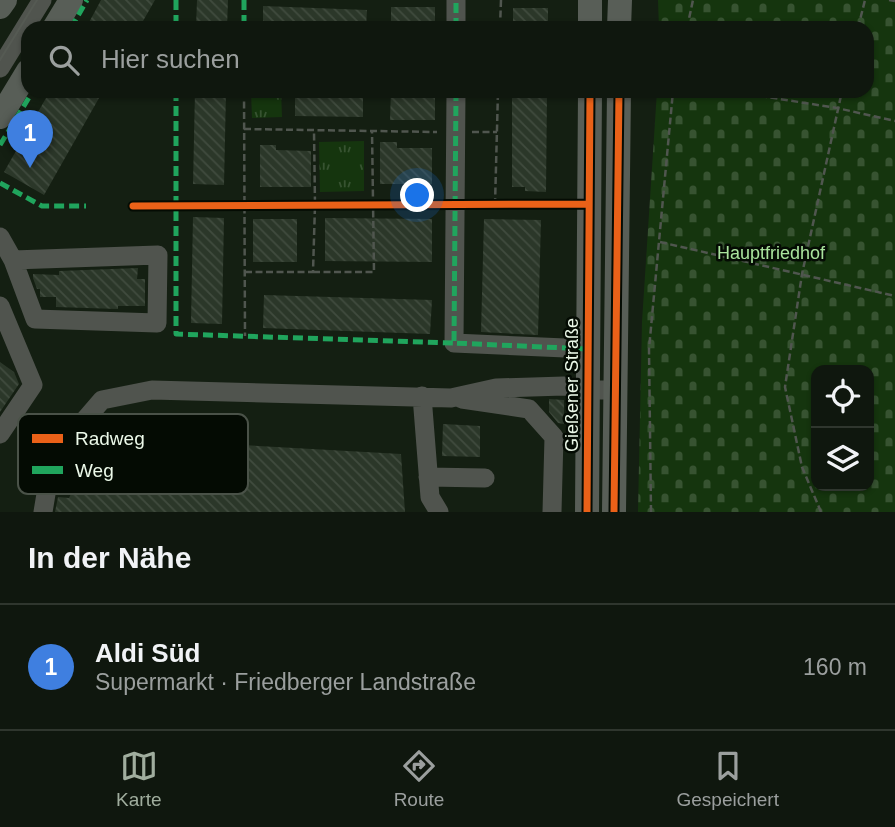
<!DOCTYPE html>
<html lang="de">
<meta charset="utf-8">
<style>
:root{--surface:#0f170e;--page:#182017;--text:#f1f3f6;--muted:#9b9f9e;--line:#2f362e;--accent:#a0ad9e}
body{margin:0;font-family:Arial,sans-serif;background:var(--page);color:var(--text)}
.controls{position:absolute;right:21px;bottom:21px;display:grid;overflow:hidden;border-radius:14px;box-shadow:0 2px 5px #0004}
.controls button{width:63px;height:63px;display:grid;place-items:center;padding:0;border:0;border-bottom:2px solid var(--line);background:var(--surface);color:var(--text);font:35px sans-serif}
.you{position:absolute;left:418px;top:196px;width:24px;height:24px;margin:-18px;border:5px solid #fff;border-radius:50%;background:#1a73e8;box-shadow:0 0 0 10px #1a73e833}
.badge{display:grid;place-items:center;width:46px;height:46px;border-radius:50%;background:var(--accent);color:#fff;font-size:23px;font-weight:700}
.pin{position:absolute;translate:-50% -58px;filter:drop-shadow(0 2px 4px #0008)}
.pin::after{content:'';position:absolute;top:37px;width:24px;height:21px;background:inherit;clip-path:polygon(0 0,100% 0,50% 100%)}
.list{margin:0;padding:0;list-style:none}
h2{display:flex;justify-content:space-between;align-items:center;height:91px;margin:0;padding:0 28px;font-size:30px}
h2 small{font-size:23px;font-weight:400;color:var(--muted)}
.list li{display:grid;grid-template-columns:46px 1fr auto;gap:21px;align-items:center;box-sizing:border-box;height:126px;padding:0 28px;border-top:2px solid var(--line)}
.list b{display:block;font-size:26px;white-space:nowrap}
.list p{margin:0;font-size:23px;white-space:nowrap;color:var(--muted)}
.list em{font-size:23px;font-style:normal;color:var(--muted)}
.icon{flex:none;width:38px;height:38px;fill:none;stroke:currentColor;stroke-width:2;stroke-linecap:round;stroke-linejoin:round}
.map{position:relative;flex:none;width:895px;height:512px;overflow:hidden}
.search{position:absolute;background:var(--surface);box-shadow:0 2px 5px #0004;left:21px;right:21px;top:21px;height:77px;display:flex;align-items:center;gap:18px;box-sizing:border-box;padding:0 24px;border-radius:21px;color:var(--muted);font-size:26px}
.sheet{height:217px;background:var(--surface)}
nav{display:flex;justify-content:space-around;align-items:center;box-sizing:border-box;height:98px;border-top:2px solid var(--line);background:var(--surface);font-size:19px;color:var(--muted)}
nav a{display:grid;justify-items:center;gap:4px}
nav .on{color:var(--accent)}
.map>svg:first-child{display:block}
</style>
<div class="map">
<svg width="895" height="512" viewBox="0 0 895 512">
<defs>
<pattern id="cemetery-stones" width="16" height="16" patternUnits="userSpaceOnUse" patternTransform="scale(1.75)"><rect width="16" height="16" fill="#15350e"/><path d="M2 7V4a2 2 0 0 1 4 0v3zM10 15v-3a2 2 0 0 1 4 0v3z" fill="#375331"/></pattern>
<pattern id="park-tufts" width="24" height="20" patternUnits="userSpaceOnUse" patternTransform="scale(1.75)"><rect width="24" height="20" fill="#15350e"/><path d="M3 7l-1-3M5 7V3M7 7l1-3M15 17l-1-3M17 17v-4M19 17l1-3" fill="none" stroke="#375331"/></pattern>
<pattern id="building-back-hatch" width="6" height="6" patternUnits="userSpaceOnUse" patternTransform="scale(1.75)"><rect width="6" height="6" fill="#2b3729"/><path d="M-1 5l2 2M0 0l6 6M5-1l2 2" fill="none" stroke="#404b3e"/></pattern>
</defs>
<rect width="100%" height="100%" fill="#141f12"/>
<path fill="url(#cemetery-stones)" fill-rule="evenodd" d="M658 0H895V512H638L642 322 657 91H867V28H659ZM816 370H869V486H816Z"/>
<path fill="url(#park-tufts)" d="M251 91H281L282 117 252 118Z
M364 141V191L320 192 319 142Z"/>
<path fill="url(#building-back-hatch)" d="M101 0H155L139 28H86Z
M197 0H228L227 28H196Z
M263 6 367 10 366 28H263Z
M391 7H435V28H391Z
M513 8H548V28H513Z
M50 91H103L44 195 4 172Z
M195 91H226L224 185 193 184Z
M295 91H363V117L295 116Z
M391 91H435V120H390Z
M512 91H547L546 192 525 191V187H512Z
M380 142H397V148H432V184H380Z
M260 145H276V150L311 151V187H260Z
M193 217 224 218 222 324 191 323Z
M325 218 432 219V262L325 261Z
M253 219H297V262H253Z
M484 219 541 220 538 335 481 332Z
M138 268 137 279H145V306H118V309L56 307V297H40V289H37L33 278V274L59 275V271Z
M264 295 432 300 430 334 263 328Z
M0 362 14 372 19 384 0 412Z
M549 399 564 400V424L558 423 549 412Z
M443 424 480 426V457L442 456Z
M98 437 401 454 405 512H55L58 497 69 498Z"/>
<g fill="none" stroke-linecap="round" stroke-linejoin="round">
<path stroke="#50564f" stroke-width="2.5" stroke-dasharray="7 3.5" stroke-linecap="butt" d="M889 0 895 1
M500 28 501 0
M687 28 693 0
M858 28 865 0
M244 91 245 336
M729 91 837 108 895 121
M244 129 437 132
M472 132H497
M495 205 498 91
M660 242 895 296
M245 272H313L315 205 314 131
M313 272H374L372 130
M651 512 649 349 673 91
M821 512 802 467 785 387 802 274 842 91"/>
<path stroke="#50544e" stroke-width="19" d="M456 28V0
M0 68 42 0
M456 91 454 343 588 349
M0 237 13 260 35 319 157 323 158 255 13 260
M0 306 33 385 0 434
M422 396 430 497 439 512
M462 399 529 409 554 437 552 512
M428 477 485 478
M43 512 52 458 102 400 152 390 451 398 496 388 564 386 588 390H616"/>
<path stroke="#585e57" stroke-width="24" d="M0 7 5 0
M54 28 71 0
M590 28V0
M619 28 620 0
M0 117 28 71
M587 512 590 91
M614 512 619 91"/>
<path stroke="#555a53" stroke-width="2" d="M0 60 37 0"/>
<path stroke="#20a55d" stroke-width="5" stroke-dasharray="10 5" stroke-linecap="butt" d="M176 0V28
M244 0V28
M71 28 87 0
M456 28V0
M176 91V334L454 343
M456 91 454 343 588 349
M0 145 33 91
M0 183 42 206H86"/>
<g stroke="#040b03" stroke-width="11">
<path id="cycleway" d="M133 206 589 204
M587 512 590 91
M614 512 619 91"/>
</g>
<use href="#cycleway" stroke="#ea6118" stroke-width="7"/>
</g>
<g text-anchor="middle" stroke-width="5" stroke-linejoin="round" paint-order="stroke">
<g font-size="18" fill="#aae49d" stroke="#040b03">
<text x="771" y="259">Hauptfriedhof</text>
</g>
<g font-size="18" fill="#ecf9e9" stroke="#040b03">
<text transform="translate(572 385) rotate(-90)" y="6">Gießener Straße</text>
</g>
</g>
<rect x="18" y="414" width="230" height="80" rx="10" fill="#040b03" stroke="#4a5248" stroke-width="2"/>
<rect x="32" y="434" width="31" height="9" fill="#ea6118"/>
<rect x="32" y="466" width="31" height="8" fill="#20a55d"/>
<g font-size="19" fill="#ecf9e9">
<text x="75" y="445">Radweg</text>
<text x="75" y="477">Weg</text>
</g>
</svg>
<div class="controls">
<button><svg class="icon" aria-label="locate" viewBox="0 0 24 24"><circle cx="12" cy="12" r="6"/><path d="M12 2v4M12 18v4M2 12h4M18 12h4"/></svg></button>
<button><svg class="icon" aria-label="layers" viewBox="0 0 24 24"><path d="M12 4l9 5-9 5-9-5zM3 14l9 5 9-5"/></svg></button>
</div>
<div class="you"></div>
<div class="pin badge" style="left:30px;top:168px;background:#3f7fe0">1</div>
<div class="search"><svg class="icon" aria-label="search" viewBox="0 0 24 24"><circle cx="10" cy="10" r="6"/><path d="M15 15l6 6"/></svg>Hier suchen</div>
</div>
<section class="sheet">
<h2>In der Nähe<small></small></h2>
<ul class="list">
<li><span class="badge" style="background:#3f7fe0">1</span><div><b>Aldi Süd</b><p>Supermarkt · Friedberger Landstraße</p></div><em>160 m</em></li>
</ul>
</section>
<nav>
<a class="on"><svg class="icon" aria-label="map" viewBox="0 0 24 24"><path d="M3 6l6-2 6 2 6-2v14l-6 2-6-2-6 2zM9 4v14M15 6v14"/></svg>Karte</a>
<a><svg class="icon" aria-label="directions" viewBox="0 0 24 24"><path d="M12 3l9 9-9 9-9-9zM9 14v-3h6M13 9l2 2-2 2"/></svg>Route</a>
<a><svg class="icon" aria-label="saved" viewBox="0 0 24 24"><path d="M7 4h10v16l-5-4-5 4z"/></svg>Gespeichert</a>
</nav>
